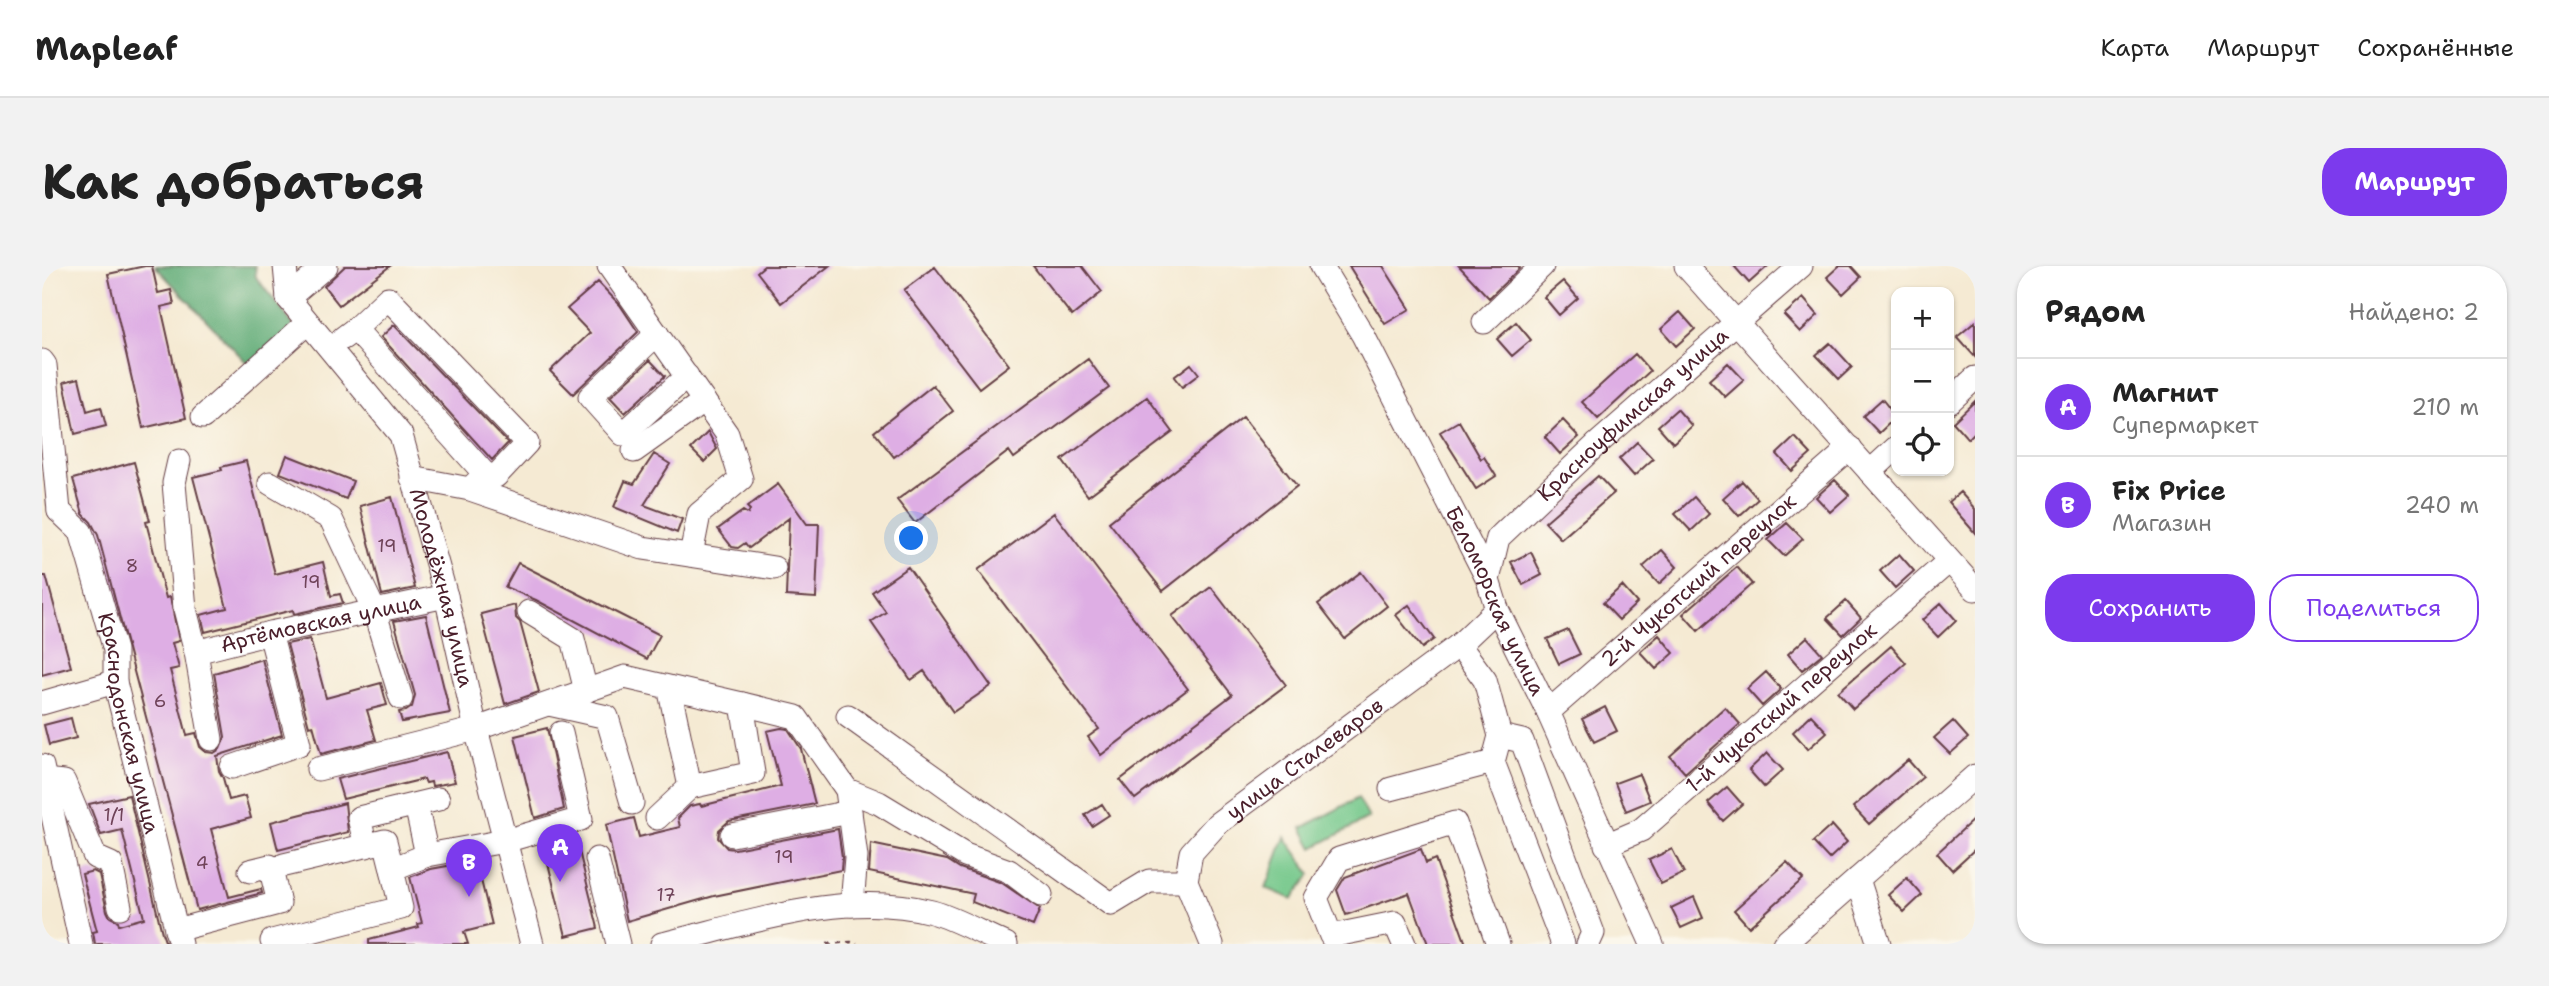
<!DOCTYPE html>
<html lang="ru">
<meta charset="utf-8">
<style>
:root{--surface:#fff;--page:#f2f2f2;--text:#222;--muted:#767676;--line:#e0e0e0;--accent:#7c3aed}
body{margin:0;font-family:"Shantell Sans",sans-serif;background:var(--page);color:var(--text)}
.controls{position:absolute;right:21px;top:21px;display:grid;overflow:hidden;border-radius:14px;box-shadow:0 2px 5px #0004}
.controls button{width:63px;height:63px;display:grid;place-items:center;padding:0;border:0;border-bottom:2px solid var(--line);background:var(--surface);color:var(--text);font:35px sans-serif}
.you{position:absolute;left:870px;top:273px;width:24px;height:24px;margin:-18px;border:5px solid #fff;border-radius:50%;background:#1a73e8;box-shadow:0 0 0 10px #1a73e833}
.badge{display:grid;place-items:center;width:46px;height:46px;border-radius:50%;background:var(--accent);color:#fff;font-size:23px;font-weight:700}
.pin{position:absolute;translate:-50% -58px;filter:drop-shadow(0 2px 4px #0008)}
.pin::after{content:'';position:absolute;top:37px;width:24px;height:21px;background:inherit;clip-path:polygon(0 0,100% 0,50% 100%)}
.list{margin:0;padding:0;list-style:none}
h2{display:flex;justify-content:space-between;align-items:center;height:91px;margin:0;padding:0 28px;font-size:30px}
h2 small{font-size:23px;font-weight:400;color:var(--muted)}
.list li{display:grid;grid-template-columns:46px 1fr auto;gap:21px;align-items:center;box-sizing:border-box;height:98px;padding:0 28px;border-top:2px solid var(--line)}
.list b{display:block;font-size:26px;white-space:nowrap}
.list p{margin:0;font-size:23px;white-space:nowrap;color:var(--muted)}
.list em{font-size:23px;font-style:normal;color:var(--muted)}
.actions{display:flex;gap:14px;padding:21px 28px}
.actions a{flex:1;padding:16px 0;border:2px solid var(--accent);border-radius:28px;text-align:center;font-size:24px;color:var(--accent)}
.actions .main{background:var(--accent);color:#fff}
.icon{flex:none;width:38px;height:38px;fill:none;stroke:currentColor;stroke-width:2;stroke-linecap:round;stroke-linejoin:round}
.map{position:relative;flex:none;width:1933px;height:678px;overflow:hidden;border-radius:28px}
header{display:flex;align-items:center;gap:42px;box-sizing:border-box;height:98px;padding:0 35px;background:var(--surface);border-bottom:2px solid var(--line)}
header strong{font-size:33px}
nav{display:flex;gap:38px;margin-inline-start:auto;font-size:24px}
.intro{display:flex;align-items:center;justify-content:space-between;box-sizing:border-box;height:168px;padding:0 42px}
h1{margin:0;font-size:49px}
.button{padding:18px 32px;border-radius:28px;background:var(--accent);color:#fff;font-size:24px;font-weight:700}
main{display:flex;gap:42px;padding:0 42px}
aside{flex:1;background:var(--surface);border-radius:28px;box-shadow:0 2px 5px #0004}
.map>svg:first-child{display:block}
</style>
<header>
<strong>Mapleaf</strong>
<nav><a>Карта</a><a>Маршрут</a><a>Сохранённые</a></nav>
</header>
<div class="intro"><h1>Как добраться</h1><a class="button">Маршрут</a></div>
<main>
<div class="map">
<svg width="1933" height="678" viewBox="0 0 1933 678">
<rect width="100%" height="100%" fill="#fbf7ec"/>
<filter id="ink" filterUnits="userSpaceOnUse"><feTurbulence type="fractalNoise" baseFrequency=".0143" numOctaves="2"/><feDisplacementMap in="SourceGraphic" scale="14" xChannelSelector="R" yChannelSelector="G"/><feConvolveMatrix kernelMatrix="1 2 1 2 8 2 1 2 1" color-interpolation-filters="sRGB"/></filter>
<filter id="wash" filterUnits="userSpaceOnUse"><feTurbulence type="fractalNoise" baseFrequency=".00686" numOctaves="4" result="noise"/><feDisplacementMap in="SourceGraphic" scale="28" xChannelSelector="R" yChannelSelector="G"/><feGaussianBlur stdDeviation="1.57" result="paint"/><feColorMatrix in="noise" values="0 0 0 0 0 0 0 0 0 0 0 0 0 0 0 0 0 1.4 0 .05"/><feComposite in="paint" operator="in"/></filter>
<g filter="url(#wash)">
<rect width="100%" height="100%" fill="#f5ead3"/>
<path fill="#75c88b" stroke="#60745b" stroke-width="2" d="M1316 532 1327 552 1271 582 1260 562Z
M1243 571 1269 608 1250 633 1224 622Z"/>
<path fill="#60ac77" stroke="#556651" stroke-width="2" d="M113 0H213L214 11 256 65 207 99Z"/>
<g id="blocks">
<path fill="#deaee4" d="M103 0H110L116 27 129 24 132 38 119 41 144 152 101 162 66 8Z
M303 0H348L297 39 282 20Z
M722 0H787L739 37 715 6Z
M991 0H1040L1060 26 1030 50Z
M1307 0H1341L1368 43 1343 58Z
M1417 0H1476L1478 2 1447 32Z
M1692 0H1726L1707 17Z
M1797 0H1809L1819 11 1801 28 1785 11Z
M893 1 967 99 937 122 862 24Z
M1521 15 1536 32 1517 49 1502 31Z
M556 16 578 39 596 66 531 128 508 105 548 67 525 43Z
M1761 32 1776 49 1758 66 1742 49Z
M1638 46 1653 63 1634 80 1619 63Z
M1474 56 1489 74 1470 90 1455 73Z
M1933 56V91L1915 71Z
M352 59 466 177 450 194 339 71Z
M1788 77 1810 101 1797 113 1774 89Z
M1593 88 1608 105 1556 153 1540 136Z
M1046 93 1067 122 972 192 967 185 873 257 855 234Z
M608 94 623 110 583 147 568 131Z
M1686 97 1702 114 1683 131 1667 114Z
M1149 98 1157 108 1140 121 1132 111Z
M37 112 45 145 59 141 64 160 33 168 22 116Z
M891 119 911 145 852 191 832 166Z
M1105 131 1131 166 1046 230 1020 194Z
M1840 133 1854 151 1837 167 1821 150Z
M1933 135V166L1926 173 1911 156Z
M1635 143 1650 160 1631 177 1616 160Z
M1201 151 1255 220 1121 325 1067 256Z
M1521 154 1537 171 1518 188 1503 171Z
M1417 155 1439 193 1442 191 1454 210 1434 223 1398 166Z
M666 166 675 183 662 196 649 183Z
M1753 171 1769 188 1750 205 1735 188Z
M1595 176 1611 193 1592 210 1577 193Z
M612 188 628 198 602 239 640 253 635 267 572 241 583 215 592 218Z
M245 189 311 215 304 233 238 207Z
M204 195 233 308 281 296 289 330 298 328 301 337 252 348 251 344 163 366 159 349 185 342 151 211 180 204 179 201Z
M92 196 108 255 104 256 124 332 128 331 137 375 130 377 137 402 128 404 145 469 154 467 158 481 164 486 172 487 178 483 183 471 172 407 220 393 240 469 175 490 177 505 181 512 187 534 203 530 209 552 169 563 187 631 219 623 220 627 155 644 56 269 49 256 41 248 31 213Z
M1556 210 1572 227 1519 273 1503 256Z
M1793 214 1807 229 1788 246 1774 231Z
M1700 215 1716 233 1697 250 1681 232Z
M736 218 765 258H777L774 332 744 330 747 252 707 282 703 277 696 282 690 281 676 263 701 245 706 248 708 244 705 241Z
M1918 226 1933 243V267L1906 236Z
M350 231 373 322 340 329 318 240Z
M1652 231 1667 248 1649 265 1633 248Z
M1012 247 1146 423 1059 489 1046 471 1057 463 936 304Z
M1745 257 1761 273 1742 290 1726 274Z
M1620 284 1635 301 1617 318 1601 301Z
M1489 286 1500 309 1481 319 1469 296Z
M1857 288 1872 305 1853 322 1838 305Z
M476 297 618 369 605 393 494 334 463 321Z
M866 301 949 420 911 446 882 405 869 414 829 356 844 346 830 326Z
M1695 301 1710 318 1656 365 1641 348Z
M1319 306 1345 340 1303 373 1276 338Z
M0 310H4L29 401 0 409Z
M1580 320 1595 337 1577 354 1561 337Z
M1169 321 1244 419 1093 533 1078 514 1190 429 1130 350Z
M1804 335 1819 352 1801 369 1785 352Z
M1899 337 1914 354 1896 371 1880 354Z
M473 339 474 352 478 356 497 426 463 438 439 348Z
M1367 339 1392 373 1380 382 1354 349Z
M384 349 408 447 360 456 357 446 364 445 370 441 373 429 352 355Z
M1526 364 1538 388 1517 398 1505 373Z
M1617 369 1632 387 1614 403 1598 386Z
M1765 371 1780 388 1760 404 1746 388Z
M268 373 284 432 339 417 345 439 325 444 334 474 279 488 271 459 267 460 245 378Z
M1849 380 1864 397 1811 443 1796 426Z
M1724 406 1739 423 1720 440 1705 423Z
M1563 441 1575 465 1552 476 1540 453Z
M1683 441 1698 458 1643 507 1628 490Z
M1769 449 1785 466 1766 483 1751 466Z
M29 452 34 472 7 479 2 459Z
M1911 455 1926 472 1908 488 1892 472Z
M505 462 522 543 493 552 473 470Z
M739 462 746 463 759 483 773 538 687 555 677 564 676 572 685 582 693 583 796 563 800 591 799 604 672 630 585 655 564 559 592 552 597 571 638 561 636 552 648 540 658 538 659 540 739 520 725 465Z
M405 486 413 516 390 520 389 516 384 517 382 513 301 533 295 513Z
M1725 487 1741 504 1722 521 1707 504Z
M1866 494 1881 511 1827 558 1811 541Z
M1597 508 1608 535 1584 545 1573 517Z
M1685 521 1700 538 1681 555 1666 537Z
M87 529 120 667 124 678H53L51 666 55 665 40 608 51 605 57 608 65 645 68 651 76 655 77 659 102 652 80 564 59 569 47 538Z
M303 537 306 566 236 584 229 556Z
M1060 538 1067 549 1050 560 1043 549Z
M1933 552V583L1910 604 1895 587Z
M1790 559 1805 576 1787 593 1771 576Z
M534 573 556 662 524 670 502 581Z
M829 578 905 594 918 602 960 617 998 643 991 660 930 636 932 628 827 606Z
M1379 583 1384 597 1393 593 1424 678H1386L1367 627 1304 649 1295 624 1303 611Z
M1630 583 1642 607 1619 618 1607 594Z
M1745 596 1761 613 1707 661 1692 644Z
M411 599 414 612 437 606 450 659 422 666 426 678H327V674L377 661 376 658 380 657 368 611 389 603Z
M1865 612 1880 629 1862 646 1846 629Z
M1652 631 1661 652 1639 662 1629 642Z"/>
</g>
</g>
<g filter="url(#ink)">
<use href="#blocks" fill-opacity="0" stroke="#643d44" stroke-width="2"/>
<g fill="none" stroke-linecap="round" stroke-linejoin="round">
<g stroke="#643d44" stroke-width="25">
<g id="minor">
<path id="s1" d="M243 0 246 32 359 169 404 330 434 463 490 678"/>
<path d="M567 0 685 168 699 213 657 248 649 289"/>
<path id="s2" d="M1279 0 1321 69 1446 314 1455 343 1506 446 1610 678"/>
<path d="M1644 0 1933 323"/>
<path d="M246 32 284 0"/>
<path d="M1442 56 1500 0"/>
<path d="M313 63 346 32 485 177 454 210 443 208"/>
<path d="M615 68 548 131 581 168 645 110"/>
<path d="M301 72 313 63 443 208 433 218"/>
<path d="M0 95 3 99 17 245"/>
<path d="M1907 136 1933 112"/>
<path d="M161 151 265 57"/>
<path d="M592 185 662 135"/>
<path d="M137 195 132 217 143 343 154 386 169 473"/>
<path d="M1828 206 1854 182"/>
<path d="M370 212 428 223 601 282 732 302"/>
<path d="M228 217 289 253 332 344 359 432"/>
<path id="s3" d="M17 245 39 266 73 384V416L138 678"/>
<path id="s4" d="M1446 314 1456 272 1554 179 1759 0"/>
<path d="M487 346 531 373 544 425"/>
<path d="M1417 379 1443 414 1458 470 1480 475 1551 667 1546 678"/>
<path id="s5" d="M154 386 228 367 404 330"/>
<path d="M0 437 73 416"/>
<path d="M507 438 565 451 590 537"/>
<path d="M700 438 754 451 805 524"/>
<path id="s6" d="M1506 446 1808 182"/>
<path d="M806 450 1069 638 1107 615H1144"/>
<path d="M1458 470 1451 496 1521 678"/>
<path d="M0 500 39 678"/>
<path d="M190 501 257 478 228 367"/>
<path d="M276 503 434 463 583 411 700 438 711 507 648 521 627 421"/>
<path d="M0 514 22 516 53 591 69 598 78 641"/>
<path d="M1349 523 1451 496"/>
<path d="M374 539 385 589"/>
<path d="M615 552 648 521"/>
<path d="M690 569 808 546"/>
<path id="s7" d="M1564 579 1599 564 1907 295"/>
<path d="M324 580 317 552 396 533"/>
<path d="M555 593 576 678"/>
<path d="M242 599 343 575 350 603"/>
<path d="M1816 613 1837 678"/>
<path d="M810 639 814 591 805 524 837 537 923 589 967 605 999 629"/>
<path d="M134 664 237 637 228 600 208 605"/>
<path d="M230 675 359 642 350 603 385 589 463 575 539 553 519 467"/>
<path d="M620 678C706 658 802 623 890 646 915 653 940 668 964 678"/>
<path id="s8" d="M1170 678 1144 615 1149 587 1175 558 1417 379 1455 343"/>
<path d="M1362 678 1353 657 1289 670 1274 632 1297 593 1413 557 1456 678"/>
<path d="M1742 678 1933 510"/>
</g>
</g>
<path stroke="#643d44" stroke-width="2.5" stroke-dasharray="5 5" stroke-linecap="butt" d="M785 678 809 676 815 678"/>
<use href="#minor" stroke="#fff" stroke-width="23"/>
</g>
</g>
<g text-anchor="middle" stroke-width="7" stroke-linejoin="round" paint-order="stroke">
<g font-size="18" fill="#6f4359">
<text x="345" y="286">19</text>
<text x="90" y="306">8</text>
<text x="269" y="322">19</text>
<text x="118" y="441">6</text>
<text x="72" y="555">1/1</text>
<text x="742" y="597">19</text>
<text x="160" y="603">4</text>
<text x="624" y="635">17</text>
</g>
<g font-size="21" fill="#4a1f2b" stroke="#fbf7ec">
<text dy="7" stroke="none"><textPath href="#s4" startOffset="226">Красноуфимская улица</textPath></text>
<text dy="7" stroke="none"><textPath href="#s6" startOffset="200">2-й Чукотский переулок</textPath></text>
<text dy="7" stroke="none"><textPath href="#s1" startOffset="368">Молодёжная улица</textPath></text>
<text dy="7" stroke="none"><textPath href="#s2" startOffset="378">Беломорская улица</textPath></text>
<text dy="7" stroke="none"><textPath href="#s5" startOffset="128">Артёмовская улица</textPath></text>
<text dy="7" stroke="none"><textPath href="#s7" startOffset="224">1-й Чукотский переулок</textPath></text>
<text dy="7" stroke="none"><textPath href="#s3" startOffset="228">Краснодонская улица</textPath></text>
<text dy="7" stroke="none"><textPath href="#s8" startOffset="245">улица Сталеваров</textPath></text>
</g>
</g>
</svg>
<div class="controls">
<button>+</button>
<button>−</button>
<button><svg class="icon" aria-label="locate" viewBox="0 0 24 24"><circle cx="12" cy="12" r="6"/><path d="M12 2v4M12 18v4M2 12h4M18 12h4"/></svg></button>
</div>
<div class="you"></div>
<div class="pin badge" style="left:518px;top:616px">A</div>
<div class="pin badge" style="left:427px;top:631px">B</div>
</div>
<aside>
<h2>Рядом<small>Найдено: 2</small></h2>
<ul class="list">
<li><span class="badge">A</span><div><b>Магнит</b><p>Супермаркет</p></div><em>210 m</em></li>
<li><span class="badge">B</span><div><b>Fix Price</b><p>Магазин</p></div><em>240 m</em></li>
</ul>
<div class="actions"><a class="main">Сохранить</a><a>Поделиться</a></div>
</aside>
</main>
